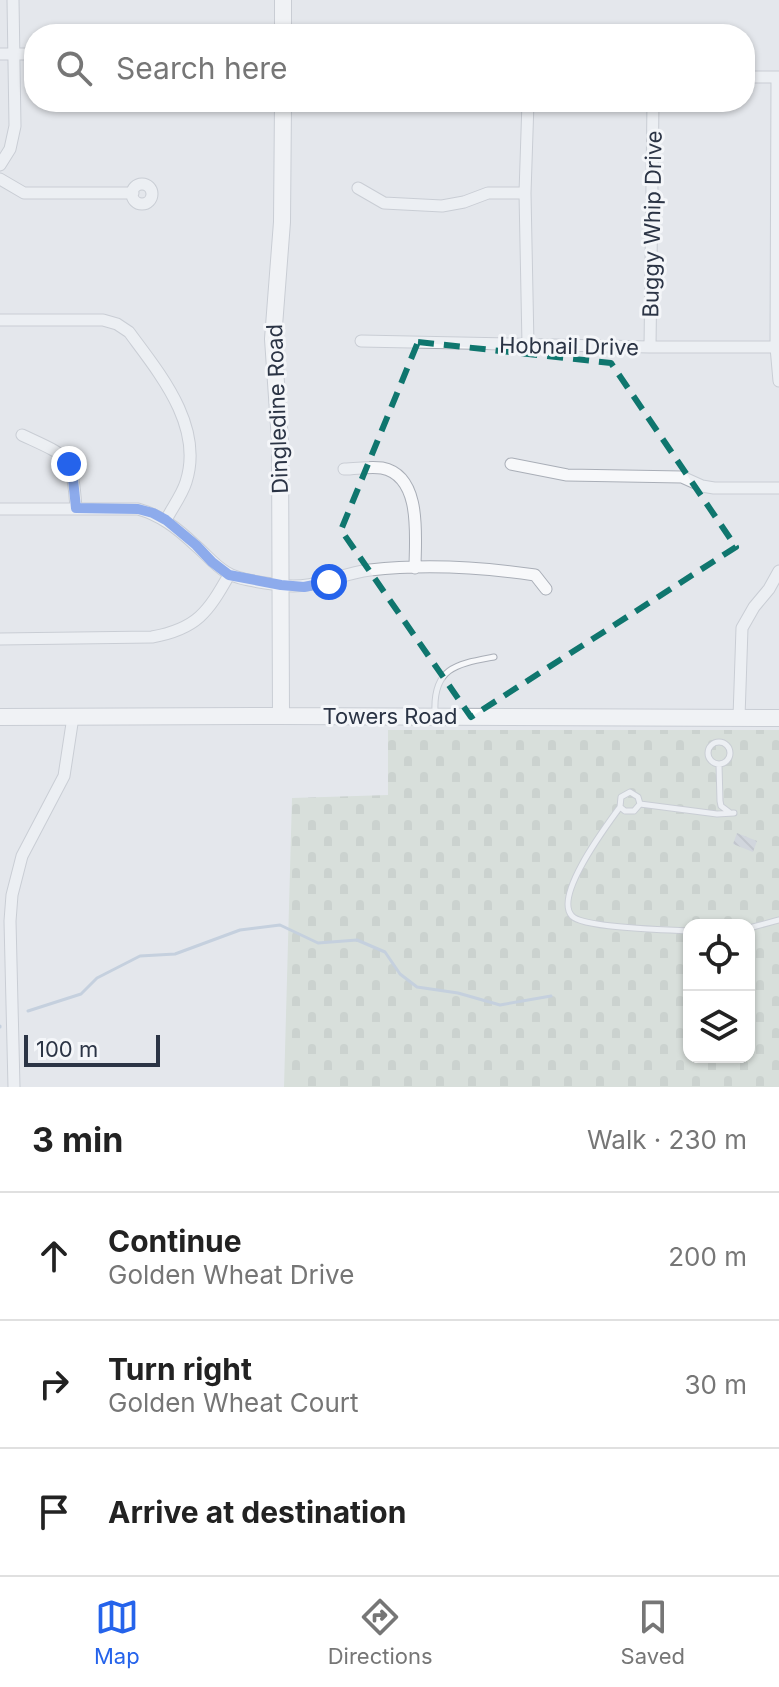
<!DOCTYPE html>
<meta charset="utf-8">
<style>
:root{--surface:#fff;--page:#f2f2f2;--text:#222;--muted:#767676;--line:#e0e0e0;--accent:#2563eb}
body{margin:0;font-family:Inter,sans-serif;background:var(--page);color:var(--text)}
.controls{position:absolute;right:24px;bottom:24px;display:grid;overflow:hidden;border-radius:16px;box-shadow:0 2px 6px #0004}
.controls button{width:72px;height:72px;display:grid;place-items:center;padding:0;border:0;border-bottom:2px solid var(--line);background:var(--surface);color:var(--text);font:40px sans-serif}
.scale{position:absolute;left:24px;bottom:20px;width:136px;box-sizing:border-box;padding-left:8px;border:4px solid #2b3445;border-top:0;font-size:22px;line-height:28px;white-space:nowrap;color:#2b3445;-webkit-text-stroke:6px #f4f6f9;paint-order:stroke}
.stop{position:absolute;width:24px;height:24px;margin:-18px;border:6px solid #2563eb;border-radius:50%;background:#fff}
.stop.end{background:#2563eb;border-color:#fff;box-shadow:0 2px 8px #0008}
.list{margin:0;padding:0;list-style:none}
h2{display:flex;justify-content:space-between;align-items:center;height:104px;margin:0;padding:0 32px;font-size:34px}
h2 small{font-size:26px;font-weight:400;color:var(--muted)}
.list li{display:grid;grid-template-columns:52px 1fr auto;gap:24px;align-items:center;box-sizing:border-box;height:128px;padding:0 32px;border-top:2px solid var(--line)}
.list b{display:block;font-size:30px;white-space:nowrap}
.list p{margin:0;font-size:26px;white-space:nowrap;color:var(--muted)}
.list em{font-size:26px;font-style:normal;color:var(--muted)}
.icon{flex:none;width:44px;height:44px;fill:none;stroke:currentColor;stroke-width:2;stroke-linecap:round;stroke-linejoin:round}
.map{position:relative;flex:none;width:779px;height:1087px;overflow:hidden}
.search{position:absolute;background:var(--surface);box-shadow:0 2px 6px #0004;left:24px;right:24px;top:24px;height:88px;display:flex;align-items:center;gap:20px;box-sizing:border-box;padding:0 28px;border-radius:32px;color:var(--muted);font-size:30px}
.sheet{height:488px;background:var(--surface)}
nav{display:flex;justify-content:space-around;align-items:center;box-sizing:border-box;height:112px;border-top:2px solid var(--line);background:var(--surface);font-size:22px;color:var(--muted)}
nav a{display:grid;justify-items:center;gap:4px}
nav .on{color:var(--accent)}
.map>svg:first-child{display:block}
</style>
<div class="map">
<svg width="779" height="1087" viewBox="0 0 779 1087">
<defs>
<pattern id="cemetery-stones" width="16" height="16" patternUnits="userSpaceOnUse" patternTransform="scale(2)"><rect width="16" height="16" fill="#c9d6c5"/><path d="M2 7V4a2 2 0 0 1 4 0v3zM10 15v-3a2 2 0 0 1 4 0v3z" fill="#adb8ab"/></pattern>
<pattern id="building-back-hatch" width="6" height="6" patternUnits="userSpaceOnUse" patternTransform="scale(2)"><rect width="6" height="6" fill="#bbc0ca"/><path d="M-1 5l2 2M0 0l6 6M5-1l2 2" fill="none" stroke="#989da6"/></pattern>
</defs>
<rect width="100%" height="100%" fill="#e4e7ec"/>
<path fill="url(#cemetery-stones)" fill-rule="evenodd" d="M388 730H779V1087H284L292 798 388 795ZM689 925H749V1057H689Z"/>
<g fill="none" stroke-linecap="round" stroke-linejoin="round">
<path stroke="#9fb4cc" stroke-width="3" d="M320 27 356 28 366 34
M28 1011 81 994 97 978 140 956 175 954 240 930 280 925 318 943 357 940 385 952 400 974 417 987 458 993 500 1005 551 996
M0 1027V1026"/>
</g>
<path fill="url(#building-back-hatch)" d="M737 833 757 841 753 852 733 844Z"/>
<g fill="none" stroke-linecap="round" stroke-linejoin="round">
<g stroke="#a9aeb7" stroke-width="7">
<path id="lane" d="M435 712C433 667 457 664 494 657
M708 753a11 11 0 1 1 22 0a11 11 0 1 1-22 0Z
M719 765 720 801 721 806 729 812
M640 804 717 814 734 813
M620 807 625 811H634L640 804 638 797 630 792 621 797 620 807C607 825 553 896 572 916 583 928 669 930 689 931
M749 928 779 920"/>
</g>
<g stroke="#a9aeb7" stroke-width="13">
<path id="street" d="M0 54H34
M745 77H779
M777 77 776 347 779 381
M528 102 525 193 528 345
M0 165 10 149 15 126 13 0
M0 179 24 193H133
M132 194a10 10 0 1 1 20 0a10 10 0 1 1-20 0Z
M358 188 384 203 442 206 464 202 488 193H525
M0 320H103L117 324 129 332C160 374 204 426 186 482 182 495 172 508 166 520
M361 341 650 347H776
M650 347 653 102
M22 435C69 457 72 454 76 508
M511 464 567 475 682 477 702 486 714 488H779
M344 469C356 469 370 466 382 468 423 476 415 539 415 568
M0 509H138C160 515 177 528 194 544 205 553 214 565 226 572 237 580 266 583 280 585 315 590 337 574 370 570 424 564 481 567 535 575L546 589
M0 639 152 637C197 629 208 612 229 575
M739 717 742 628 754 607 769 589 779 571
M14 1087 10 921 12 895 22 856 64 776 73 717"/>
</g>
<g stroke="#a9aeb7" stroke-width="18">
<path id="secondary" d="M283 0V34
M281 716 280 441 273 339 282 222 283 102
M0 717 281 716 779 718"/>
</g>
<use href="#lane" stroke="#f7f8fa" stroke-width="5"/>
<use href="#street" stroke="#f7f8fa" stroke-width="11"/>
<use href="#secondary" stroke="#fff" stroke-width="16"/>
</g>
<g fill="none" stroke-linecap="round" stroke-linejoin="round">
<path stroke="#2563eb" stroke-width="10" d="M69 464 73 479 76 508 138 509 153 513 166 520 196 545 212 562 229 575 281 585 304 587 329 582"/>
</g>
<path d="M0 0H779V1087H0ZM418 342 611 363 736 547 471 717 341 530Z" fill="#e4e7ec" fill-opacity=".55" fill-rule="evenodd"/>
<path fill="none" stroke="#0f766e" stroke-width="6" stroke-dasharray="16 10" stroke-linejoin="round" d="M418 342 611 363 736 547 471 717 341 530Z"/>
<g text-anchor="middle" stroke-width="6" stroke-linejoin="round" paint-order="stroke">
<g font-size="22" fill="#2b3445" stroke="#f4f6f9">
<text transform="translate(652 224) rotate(-89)" y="8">Buggy Whip Drive</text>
<text transform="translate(569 346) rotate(1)" y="8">Hobnail Drive</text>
<text transform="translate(277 409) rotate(-92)" y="8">Dingledine Road</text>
<text x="390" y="724">Towers Road</text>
</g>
</g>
</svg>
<div class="controls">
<button><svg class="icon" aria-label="locate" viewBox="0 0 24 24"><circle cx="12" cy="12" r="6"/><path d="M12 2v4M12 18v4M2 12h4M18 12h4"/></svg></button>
<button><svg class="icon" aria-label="layers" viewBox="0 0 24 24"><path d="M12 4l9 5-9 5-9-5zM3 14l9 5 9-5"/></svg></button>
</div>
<div class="scale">100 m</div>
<div class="stop" style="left:329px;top:582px"></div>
<div class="stop end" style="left:69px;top:464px"></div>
<div class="search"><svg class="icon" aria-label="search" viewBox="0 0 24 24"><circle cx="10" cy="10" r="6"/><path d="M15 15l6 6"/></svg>Search here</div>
</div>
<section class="sheet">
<h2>3 min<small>Walk · 230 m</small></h2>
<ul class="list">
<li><svg class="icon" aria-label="ahead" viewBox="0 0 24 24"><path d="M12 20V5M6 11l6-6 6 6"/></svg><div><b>Continue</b><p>Golden Wheat Drive</p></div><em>200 m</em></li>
<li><svg class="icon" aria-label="right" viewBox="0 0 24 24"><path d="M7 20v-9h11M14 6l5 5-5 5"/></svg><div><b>Turn right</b><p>Golden Wheat Court</p></div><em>30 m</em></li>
<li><svg class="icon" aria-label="arrive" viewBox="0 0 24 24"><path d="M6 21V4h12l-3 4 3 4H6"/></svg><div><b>Arrive at destination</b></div></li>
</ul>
</section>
<nav>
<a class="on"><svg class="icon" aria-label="map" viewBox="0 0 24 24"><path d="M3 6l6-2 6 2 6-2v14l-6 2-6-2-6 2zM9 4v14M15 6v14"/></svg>Map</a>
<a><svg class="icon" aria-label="directions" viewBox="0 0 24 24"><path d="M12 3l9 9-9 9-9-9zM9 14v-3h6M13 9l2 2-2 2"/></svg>Directions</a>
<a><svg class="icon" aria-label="saved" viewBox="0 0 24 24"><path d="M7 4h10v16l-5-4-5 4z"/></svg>Saved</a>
</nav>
